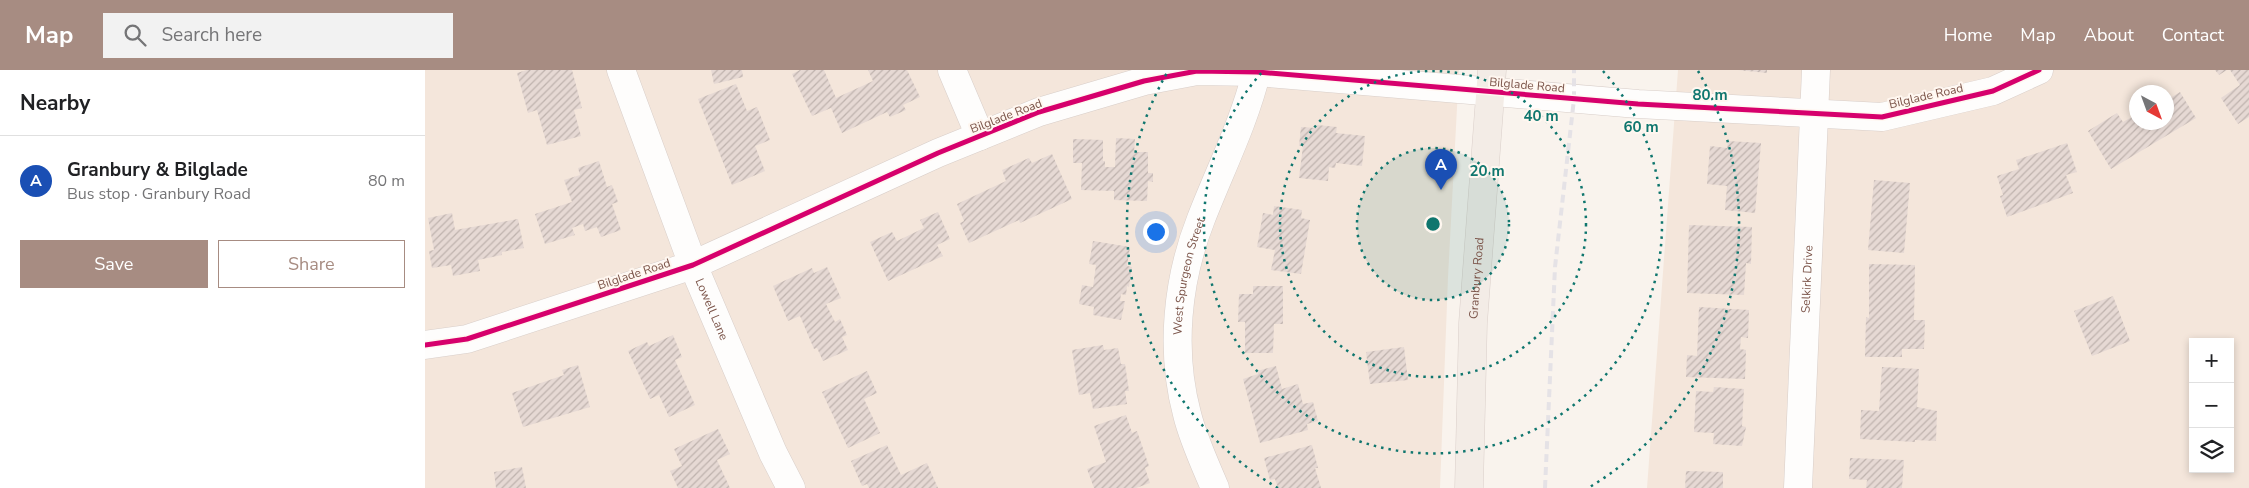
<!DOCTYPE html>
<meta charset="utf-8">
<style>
:root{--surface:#fff;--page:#f2f2f2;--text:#202124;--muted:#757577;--line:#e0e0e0;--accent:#a78c82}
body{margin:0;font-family:"Nunito Sans",sans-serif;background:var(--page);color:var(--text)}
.controls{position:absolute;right:15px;bottom:15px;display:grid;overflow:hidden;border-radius:0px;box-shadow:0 2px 8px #0003}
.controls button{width:45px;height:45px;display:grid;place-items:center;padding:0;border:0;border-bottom:1px solid var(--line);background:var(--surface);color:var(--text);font:25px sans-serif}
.compass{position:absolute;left:1704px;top:15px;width:45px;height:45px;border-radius:50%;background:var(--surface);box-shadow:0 2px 8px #0003;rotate:139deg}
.you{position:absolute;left:730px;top:161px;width:18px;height:18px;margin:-12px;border:4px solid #fff;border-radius:50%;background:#1a73e8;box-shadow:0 0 0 8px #1a73e833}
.badge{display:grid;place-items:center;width:32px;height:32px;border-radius:50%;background:var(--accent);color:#fff;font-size:16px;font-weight:700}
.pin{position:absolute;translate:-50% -41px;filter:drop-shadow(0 1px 2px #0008)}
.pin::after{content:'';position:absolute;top:26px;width:18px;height:15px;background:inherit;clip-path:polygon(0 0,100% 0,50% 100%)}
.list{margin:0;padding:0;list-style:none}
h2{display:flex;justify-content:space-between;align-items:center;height:65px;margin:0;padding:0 20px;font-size:21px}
h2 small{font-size:16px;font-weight:400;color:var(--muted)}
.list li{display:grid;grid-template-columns:32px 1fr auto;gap:15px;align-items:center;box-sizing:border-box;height:90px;padding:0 20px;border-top:1px solid var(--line)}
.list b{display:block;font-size:19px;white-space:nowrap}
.list p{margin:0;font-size:16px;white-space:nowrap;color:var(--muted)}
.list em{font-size:16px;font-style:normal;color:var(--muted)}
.actions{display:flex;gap:10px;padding:15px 20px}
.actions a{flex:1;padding:11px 0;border:1px solid var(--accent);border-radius:0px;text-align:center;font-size:18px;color:var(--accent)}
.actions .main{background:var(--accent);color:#fff}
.icon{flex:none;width:28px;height:28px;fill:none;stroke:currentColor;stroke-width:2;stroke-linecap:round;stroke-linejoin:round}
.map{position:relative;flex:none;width:1824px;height:418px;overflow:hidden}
header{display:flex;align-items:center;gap:30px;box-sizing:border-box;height:70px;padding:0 25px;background:var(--accent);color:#fff}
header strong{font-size:24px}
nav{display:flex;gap:28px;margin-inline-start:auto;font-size:18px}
.search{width:350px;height:45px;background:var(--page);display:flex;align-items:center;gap:12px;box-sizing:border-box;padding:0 18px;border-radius:0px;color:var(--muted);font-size:19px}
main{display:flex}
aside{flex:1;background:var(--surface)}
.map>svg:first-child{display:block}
</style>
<header>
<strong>Map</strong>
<div class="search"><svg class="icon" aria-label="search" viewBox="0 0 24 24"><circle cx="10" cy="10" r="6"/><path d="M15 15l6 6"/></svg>Search here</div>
<nav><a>Home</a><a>Map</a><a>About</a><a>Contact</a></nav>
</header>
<main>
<aside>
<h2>Nearby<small></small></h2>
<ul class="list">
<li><span class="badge" style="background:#1a4fb4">A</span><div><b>Granbury &amp; Bilglade</b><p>Bus stop · Granbury Road</p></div><em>80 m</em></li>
</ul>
<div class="actions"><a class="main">Save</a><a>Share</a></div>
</aside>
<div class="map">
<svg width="1824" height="418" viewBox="0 0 1824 418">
<defs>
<pattern id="building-hatch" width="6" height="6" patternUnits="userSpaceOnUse" patternTransform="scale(1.25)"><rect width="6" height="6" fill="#e6d9d4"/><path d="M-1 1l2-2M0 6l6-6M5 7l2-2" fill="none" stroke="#bfb3ae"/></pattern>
</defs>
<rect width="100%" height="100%" fill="#f9f3ed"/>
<path fill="#f4e6db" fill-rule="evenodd" d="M0 0H1034L1023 207 1015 418H0Z
M1253 0H1824V418H1222ZM1712 22H1742V52H1712ZM1768 272H1805V399H1768Z"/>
<path fill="url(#building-hatch)" d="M102 0H147L157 38 149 40 156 66 122 75 112 40 103 43 92 3Z
M286 0H317L318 7 289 14Z
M375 0H399L411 28 448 11 443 0H482L495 27 478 35 481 40 465 47 462 42 417 63 406 38 387 46 367 4Z
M1313 0H1342V3Z
M1790 0H1802L1794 5Z
M1805 0H1824V47L1813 54 1796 28 1815 15Z
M311 14 322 41 332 37 345 70 330 76 340 101 307 115 273 29Z
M1755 22 1771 48 1686 99 1663 61 1692 43 1698 52 1712 44V52H1742V30Z
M892 55 912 57 911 63 940 66 937 96 911 93 910 98 904 97 903 111 874 108 878 76H874L876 57 891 58Z
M691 68 710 69 709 82H723V103H728V112L723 111 722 131 689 130V121L656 120 657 93H648V69L678 70V91H680V97H690Z
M1303 71 1336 73 1330 143 1300 140 1302 116 1282 114 1285 76 1302 78Z
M1642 73 1652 102 1641 105 1648 123 1582 147 1575 126 1578 125 1572 106 1594 99 1591 90Z
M627 84 647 129 595 153 594 150 544 173 535 153 539 151 532 134 581 111 577 100 604 88 607 93Z
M174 91 182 117 187 115 193 132 187 134 196 160 176 167 172 157 160 161 158 154 147 158 150 165 120 174 110 144 147 132 139 110 155 105 153 98Z
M1449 110 1485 113 1479 183 1443 180Z
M849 136 877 140 876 148 885 150 876 204 846 200 850 180 832 177 838 143 848 145Z
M513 142 525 169 512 175 518 186 463 211 445 172 467 162 472 171 499 158 495 150Z
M27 143 30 160 93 149 99 178 77 182V185L53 190 55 201 28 206 26 195 7 198 4 181 9 180 3 148Z
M1264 155 1327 157 1326 194 1321 193 1319 225 1262 223Z
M668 171 705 177 702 196 707 197 704 217 702 216 701 225 696 224 695 231H700L696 250 668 245 669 237 654 234 657 215 668 217 671 195 664 194Z
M1444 194 1490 195 1489 250H1500L1499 279H1477V287H1440L1441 247 1444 248Z
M402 197 416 228 401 234 410 252 415 249 422 265 417 267 423 280 398 291 392 278 389 279 375 246 363 251 348 216 387 198 389 203Z
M828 216H858V254H849L848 283H820V252H813L814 224H828Z
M1688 226 1705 271 1667 286 1649 241Z
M1274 237 1324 240 1323 268 1316 267 1315 279 1321 280 1320 309 1261 307 1262 285 1272 286Z
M248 265 257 287 250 290 270 335 244 347 234 325 225 329 203 281 222 272 224 276Z
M678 275 679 280 693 278 696 294H700L704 321H700L702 334 668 339 665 323 654 325 647 280Z
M979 277 983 310 945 314 941 282Z
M153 295 165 337 98 357 87 323 139 305 137 300Z
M851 296 857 319 873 314 878 334 888 332 893 351 882 354 883 360 835 373 818 309 833 304 832 301Z
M1457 297 1494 299 1492 337 1512 341 1511 371 1490 370V372L1435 369 1436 340 1454 341Z
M442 301 452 323 439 329 455 363 423 378 397 322Z
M1289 317 1319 319 1317 356 1321 357 1317 376 1288 374 1289 363 1269 362 1271 321 1288 322Z
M701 345 707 363 712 361 724 396 720 398 725 413 711 418H669L662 399 681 392 669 356Z
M293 359 305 384 292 390 305 418H253L245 401 257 396 249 379Z
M462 375 476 405 502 393 513 418H444L442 414 437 416 426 391Z
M887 375 893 398H890L896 418H853L850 409 845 410 839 388Z
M1425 388 1479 390 1477 418H1441L1442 410 1424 409Z
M97 397 101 418H71L69 402Z
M1261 401 1298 402V418H1260Z"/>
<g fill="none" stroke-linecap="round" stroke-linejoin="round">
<g stroke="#d8cec9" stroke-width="29">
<g id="minor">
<path id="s1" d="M196 0 268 195 348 383 366 418"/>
<path d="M527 0 555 66"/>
<path d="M0 275 42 269 268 195 513 83 614 42 719 11 772 1 832 2 1213 34 1457 47 1568 21 1614 0"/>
<path id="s2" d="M790 418C780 394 768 369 762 344 745 280 752 210 776 149 795 100 820 51 832 0"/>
<path id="s3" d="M1373 418 1391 0"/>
</g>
</g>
<g stroke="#dacfca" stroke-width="29">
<g id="major">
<path id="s4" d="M1044 418 1048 253 1067 0"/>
</g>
</g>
<use href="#minor" stroke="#fefdfc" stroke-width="28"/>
<use href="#major" stroke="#f3ece6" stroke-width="28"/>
<path stroke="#e5e2e6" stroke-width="4" stroke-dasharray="8 5" stroke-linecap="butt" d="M1120 418 1130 197 1149 29V0"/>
<g stroke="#fff7f0" stroke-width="8">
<path id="cycleway" d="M0 275 42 269 268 195 513 83 614 42 719 11 772 1 832 2 1213 34 1457 47 1568 21 1614 0"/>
</g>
<use href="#cycleway" stroke="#d6006c" stroke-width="5"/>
</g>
<circle cx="1008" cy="154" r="76" fill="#0f766e" fill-opacity=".12"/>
<g fill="none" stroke="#0f766e" stroke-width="2.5" stroke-dasharray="2.5 5">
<circle cx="1008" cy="154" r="76"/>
<circle cx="1008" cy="154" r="153"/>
<path d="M1178 1A229 229 0 1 1 838 1"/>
<path d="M853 418A306 306 0 0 1 743 1M1273 1A306 306 0 0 1 1163 418"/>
</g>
<g text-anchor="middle" stroke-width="4" stroke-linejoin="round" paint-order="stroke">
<g font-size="12" fill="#7b5449" stroke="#fff7f0">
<text transform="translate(1102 15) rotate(5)" y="4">Bilglade Road</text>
<text transform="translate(1501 26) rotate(-13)" y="4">Bilglade Road</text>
<text transform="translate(581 46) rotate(-21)" y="4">Bilglade Road</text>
<text transform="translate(209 204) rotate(-18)" y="4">Bilglade Road</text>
<text dy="4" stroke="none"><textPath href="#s2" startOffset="219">West Spurgeon Street</textPath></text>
<text dy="4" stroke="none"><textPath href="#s4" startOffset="210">Granbury Road</textPath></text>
<text dy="4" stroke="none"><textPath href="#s3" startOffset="209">Selkirk Drive</textPath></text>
<text dy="4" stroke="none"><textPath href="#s1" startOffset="256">Lowell Lane</textPath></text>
</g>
</g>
<circle cx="1008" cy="154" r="8" fill="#0f766e" stroke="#fff7f0" stroke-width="2.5"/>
<g font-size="15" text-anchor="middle" font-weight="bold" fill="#0f766e" stroke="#fff7f0" stroke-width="4" stroke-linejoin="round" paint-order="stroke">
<text x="1285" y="30">80 m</text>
<text x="1116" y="51">40 m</text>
<text x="1216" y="62">60 m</text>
<text x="1062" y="106">20 m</text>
</g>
</svg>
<div class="controls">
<button>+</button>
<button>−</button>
<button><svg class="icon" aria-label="layers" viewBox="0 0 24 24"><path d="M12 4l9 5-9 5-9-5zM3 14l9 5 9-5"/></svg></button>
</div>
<svg class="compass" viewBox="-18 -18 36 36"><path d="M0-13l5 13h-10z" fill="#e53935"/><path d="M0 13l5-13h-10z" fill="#757577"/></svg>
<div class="you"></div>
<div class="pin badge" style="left:1016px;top:120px;background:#1a4fb4">A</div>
</div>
</main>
